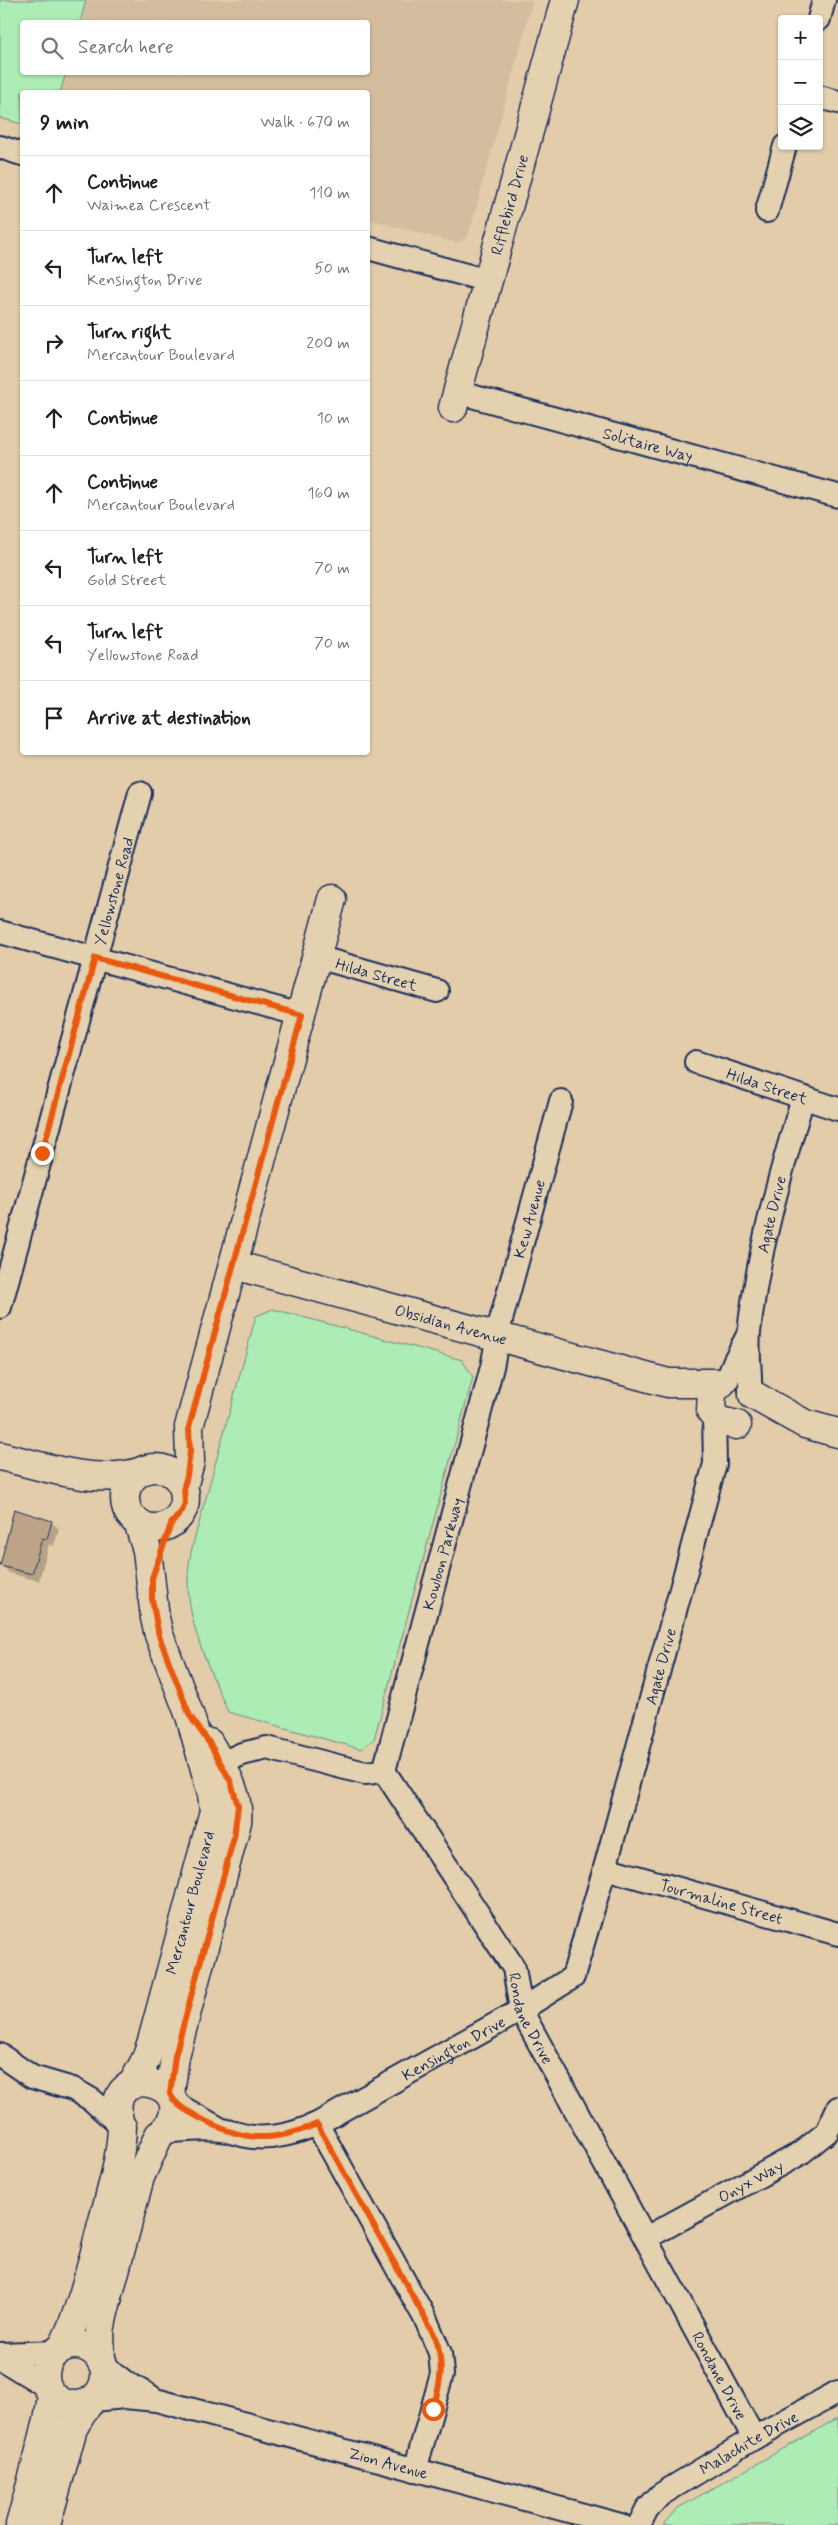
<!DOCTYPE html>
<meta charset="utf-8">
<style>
:root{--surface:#fff;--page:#f2f2f2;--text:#202124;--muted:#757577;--line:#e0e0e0}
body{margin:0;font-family:Mynerve,sans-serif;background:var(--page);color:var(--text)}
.controls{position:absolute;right:15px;top:15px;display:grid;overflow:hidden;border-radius:5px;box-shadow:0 1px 4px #0004}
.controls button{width:45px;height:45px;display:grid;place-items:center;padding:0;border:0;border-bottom:1px solid var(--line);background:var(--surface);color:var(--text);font:25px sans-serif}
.stop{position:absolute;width:15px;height:15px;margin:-11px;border:4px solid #ea580c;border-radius:50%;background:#fff}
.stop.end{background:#ea580c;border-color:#fff;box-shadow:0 1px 5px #0008}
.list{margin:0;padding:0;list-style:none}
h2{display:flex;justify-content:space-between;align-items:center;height:65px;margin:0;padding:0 20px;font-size:21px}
h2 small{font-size:16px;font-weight:400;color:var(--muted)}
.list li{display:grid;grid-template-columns:32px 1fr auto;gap:15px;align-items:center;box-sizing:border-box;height:75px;padding:0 20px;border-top:1px solid var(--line)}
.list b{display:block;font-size:19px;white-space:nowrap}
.list p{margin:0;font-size:16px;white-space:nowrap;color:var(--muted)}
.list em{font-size:16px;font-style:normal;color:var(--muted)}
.icon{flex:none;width:28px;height:28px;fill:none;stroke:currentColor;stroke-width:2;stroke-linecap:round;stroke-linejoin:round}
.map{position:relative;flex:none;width:838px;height:2525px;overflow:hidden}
.search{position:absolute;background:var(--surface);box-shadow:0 1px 4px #0004;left:20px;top:20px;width:350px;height:55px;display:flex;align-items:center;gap:12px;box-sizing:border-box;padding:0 18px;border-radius:5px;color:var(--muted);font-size:19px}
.panel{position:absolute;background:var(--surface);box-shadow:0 1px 4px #0004;left:20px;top:90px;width:350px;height:665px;border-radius:5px}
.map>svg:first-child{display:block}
</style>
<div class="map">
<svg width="838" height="2525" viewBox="0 0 838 2525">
<rect width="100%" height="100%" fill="#e3cca9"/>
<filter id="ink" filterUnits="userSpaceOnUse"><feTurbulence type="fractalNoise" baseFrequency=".02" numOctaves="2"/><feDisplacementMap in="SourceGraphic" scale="10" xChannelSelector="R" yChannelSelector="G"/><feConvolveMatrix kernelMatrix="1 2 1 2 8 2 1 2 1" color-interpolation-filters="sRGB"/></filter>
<g filter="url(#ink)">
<path fill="#d4bd9e" d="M86 0H533L468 237 456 243 368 219V92H60L66 73 368 72V22H80Z"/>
<path fill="#adecb4" stroke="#648e89" d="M0 0H86L80 22H22V72L66 73 60 92H22V124L0 118Z
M273 1309 462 1360 473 1377 374 1739 361 1749 228 1712C206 1660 179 1610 191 1552L256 1316Z
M838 2418V2525H664L678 2508Z"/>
<path fill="#0003" d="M51 1522 59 1529 54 1546 49 1544 39 1581 9 1573 2 1565Z"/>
<path fill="#bea487" stroke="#1b2f5e" d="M14 1509 52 1521 47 1539 42 1538 32 1574 0 1566Z"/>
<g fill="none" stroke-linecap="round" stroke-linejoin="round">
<g stroke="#1b2f5e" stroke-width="26">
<g id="street">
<path d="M819 19 824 0"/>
<path d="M819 97 838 102"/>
<path d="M0 147 22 154"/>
<path d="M767 211 785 146"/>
<path d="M368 248 488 281"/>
<path id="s1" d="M457 392 838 496"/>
<path d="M0 932 301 1015"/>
<path id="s2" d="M317 957 437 991"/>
<path id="s3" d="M696 1062 838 1109"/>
<path id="s4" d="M0 1307 140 793"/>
<path d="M721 1383 727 1381 734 1362 748 1335"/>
<path id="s5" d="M750 1390C751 1371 747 1351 749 1332 758 1252 780 1174 803 1098"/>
<path id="s6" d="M206 1770 242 1754 267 1748 365 1773 384 1771 514 1968 521 2010 754 2438"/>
<path id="s7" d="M384 1771 492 1367 501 1320 561 1101"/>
<path id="s8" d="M605 1868 838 1934"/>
<path d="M0 2055 32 2077 73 2089 92 2100 122 2127"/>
<path d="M172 2099 183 2108 220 2129"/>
<path d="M317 2124 426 2320 440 2353 442 2374 415 2470"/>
<path id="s9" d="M159 2135 163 2132C183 2130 203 2128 222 2130 233 2132 242 2136 253 2137 276 2139 296 2133 317 2124L521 2010 573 1977 605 1868 715 1464 714 1416"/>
<path id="s10" d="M646 2238 801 2153 827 2132 838 2108"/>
<path d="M0 2354 56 2352"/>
<path d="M0 2358 46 2386"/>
<path d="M103 2365 126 2383 150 2396"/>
<path id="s11" d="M93 2400 125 2397 156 2400 621 2525"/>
<path id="s12" d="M639 2525 647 2509 660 2495 754 2438 838 2392"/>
</g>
</g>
<g stroke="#1b2f5e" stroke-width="31">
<g id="secondary">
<path id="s13" d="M453 408 565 0"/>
<path id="s14" d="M234 1265 668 1383H721"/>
<path d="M721 1383 712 1392 711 1411 719 1421 737 1425"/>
<path d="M753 1395 805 1424 838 1433"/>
<path d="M0 1456C45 1467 94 1485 140 1472"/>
<circle cx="155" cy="1498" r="30"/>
<path d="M183 1487 190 1462 189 1427 332 899"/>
<path id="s15" d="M132 2085 145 2061 152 2041 214 1811 212 1794 190 1716 159 1635 155 1618 147 1550 138 1522"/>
<path d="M170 2094 175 2056 237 1822C240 1793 223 1768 209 1743"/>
<path d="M119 2121C104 2055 208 2084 163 2132"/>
<circle cx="75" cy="2375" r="30"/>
<path d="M62 2348C82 2309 91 2267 102 2224 111 2192 121 2160 122 2127"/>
<path d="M101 2361 100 2331 104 2312 140 2177 159 2135"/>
<path d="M20 2525 48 2421 52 2396"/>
<path d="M46 2525 73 2428 88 2403"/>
</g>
</g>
<use href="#street" stroke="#e4d1af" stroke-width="22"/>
<use href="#secondary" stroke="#e4d1af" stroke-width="28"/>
</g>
</g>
<g fill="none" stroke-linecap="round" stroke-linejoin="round" filter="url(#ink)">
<path stroke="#ea580c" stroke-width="6" d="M42 1153 95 958 302 1015 189 1427 190 1451 187 1476 184 1486 185 1503 182 1511 171 1524 152 1578V1599L159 1636 190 1716 210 1744 231 1782 238 1806 234 1837 175 2056 170 2094C175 2105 186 2110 196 2116 241 2141 270 2144 317 2124L436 2338C444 2367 441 2381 433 2409"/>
</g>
<g text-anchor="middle" stroke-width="4" stroke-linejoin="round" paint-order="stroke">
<g font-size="16" fill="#1b2f5e" stroke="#e4d1af">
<text dy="6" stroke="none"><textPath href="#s13" startOffset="211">Rifflebird Drive</textPath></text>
<text dy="6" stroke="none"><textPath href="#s1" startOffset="198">Solitaire Way</textPath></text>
<text dy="6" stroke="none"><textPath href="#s4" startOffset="431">Yellowstone Road</textPath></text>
<text dy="6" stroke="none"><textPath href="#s2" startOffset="62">Hilda Street</textPath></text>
<text dy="6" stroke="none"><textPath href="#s3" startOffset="75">Hilda Street</textPath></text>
<text dy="6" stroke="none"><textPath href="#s5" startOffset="178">Agate Drive</textPath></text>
<text dy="6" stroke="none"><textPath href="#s7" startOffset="571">Kew Avenue</textPath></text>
<text dy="6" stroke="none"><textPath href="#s14" startOffset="225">Obsidian Avenue</textPath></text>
<text dy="6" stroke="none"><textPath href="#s7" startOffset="225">Kowloon Parkway</textPath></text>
<text dy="6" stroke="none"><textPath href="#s9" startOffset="780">Agate Drive</textPath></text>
<text dy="6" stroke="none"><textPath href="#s8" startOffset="121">Tourmaline Street</textPath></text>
<text dy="6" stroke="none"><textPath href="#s15" startOffset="192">Mercantour Boulevard</textPath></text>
<text dy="6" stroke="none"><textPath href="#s6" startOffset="475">Rondane Drive</textPath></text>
<text dy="6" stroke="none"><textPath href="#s9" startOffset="318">Kensington Drive</textPath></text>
<text dy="6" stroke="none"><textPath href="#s10" startOffset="119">Onyx Way</textPath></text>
<text dy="6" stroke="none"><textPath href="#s6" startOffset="880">Rondane Drive</textPath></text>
<text dy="6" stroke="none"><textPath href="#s12" startOffset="140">Malachite Drive</textPath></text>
<text dy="6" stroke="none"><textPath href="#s11" startOffset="304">Zion Avenue</textPath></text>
</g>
</g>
</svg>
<div class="controls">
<button>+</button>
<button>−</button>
<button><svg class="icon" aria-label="layers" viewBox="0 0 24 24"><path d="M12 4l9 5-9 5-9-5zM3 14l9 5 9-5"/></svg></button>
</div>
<div class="stop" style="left:433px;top:2409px"></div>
<div class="stop end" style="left:42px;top:1153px"></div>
<div class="search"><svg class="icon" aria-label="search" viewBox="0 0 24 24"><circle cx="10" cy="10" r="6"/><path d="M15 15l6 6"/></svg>Search here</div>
<section class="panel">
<h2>9 min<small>Walk · 670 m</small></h2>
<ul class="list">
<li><svg class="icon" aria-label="ahead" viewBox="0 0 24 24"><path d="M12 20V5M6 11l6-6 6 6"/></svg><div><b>Continue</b><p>Waimea Crescent</p></div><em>110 m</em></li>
<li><svg class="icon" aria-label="left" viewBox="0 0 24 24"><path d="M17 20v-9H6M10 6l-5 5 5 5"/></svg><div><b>Turn left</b><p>Kensington Drive</p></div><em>50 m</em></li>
<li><svg class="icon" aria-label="right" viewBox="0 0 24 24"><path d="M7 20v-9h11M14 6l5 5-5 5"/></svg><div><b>Turn right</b><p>Mercantour Boulevard</p></div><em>200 m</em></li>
<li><svg class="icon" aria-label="ahead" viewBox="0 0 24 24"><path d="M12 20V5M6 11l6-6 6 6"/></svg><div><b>Continue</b></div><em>10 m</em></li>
<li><svg class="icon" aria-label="ahead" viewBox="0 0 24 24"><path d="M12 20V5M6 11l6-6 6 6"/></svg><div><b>Continue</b><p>Mercantour Boulevard</p></div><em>160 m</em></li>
<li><svg class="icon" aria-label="left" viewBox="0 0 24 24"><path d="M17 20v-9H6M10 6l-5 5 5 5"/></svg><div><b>Turn left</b><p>Gold Street</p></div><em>70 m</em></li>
<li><svg class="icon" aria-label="left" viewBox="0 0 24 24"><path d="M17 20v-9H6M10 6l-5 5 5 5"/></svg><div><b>Turn left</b><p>Yellowstone Road</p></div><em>70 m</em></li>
<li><svg class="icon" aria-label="arrive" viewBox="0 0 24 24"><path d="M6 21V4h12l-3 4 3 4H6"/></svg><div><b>Arrive at destination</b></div></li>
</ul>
</section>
</div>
